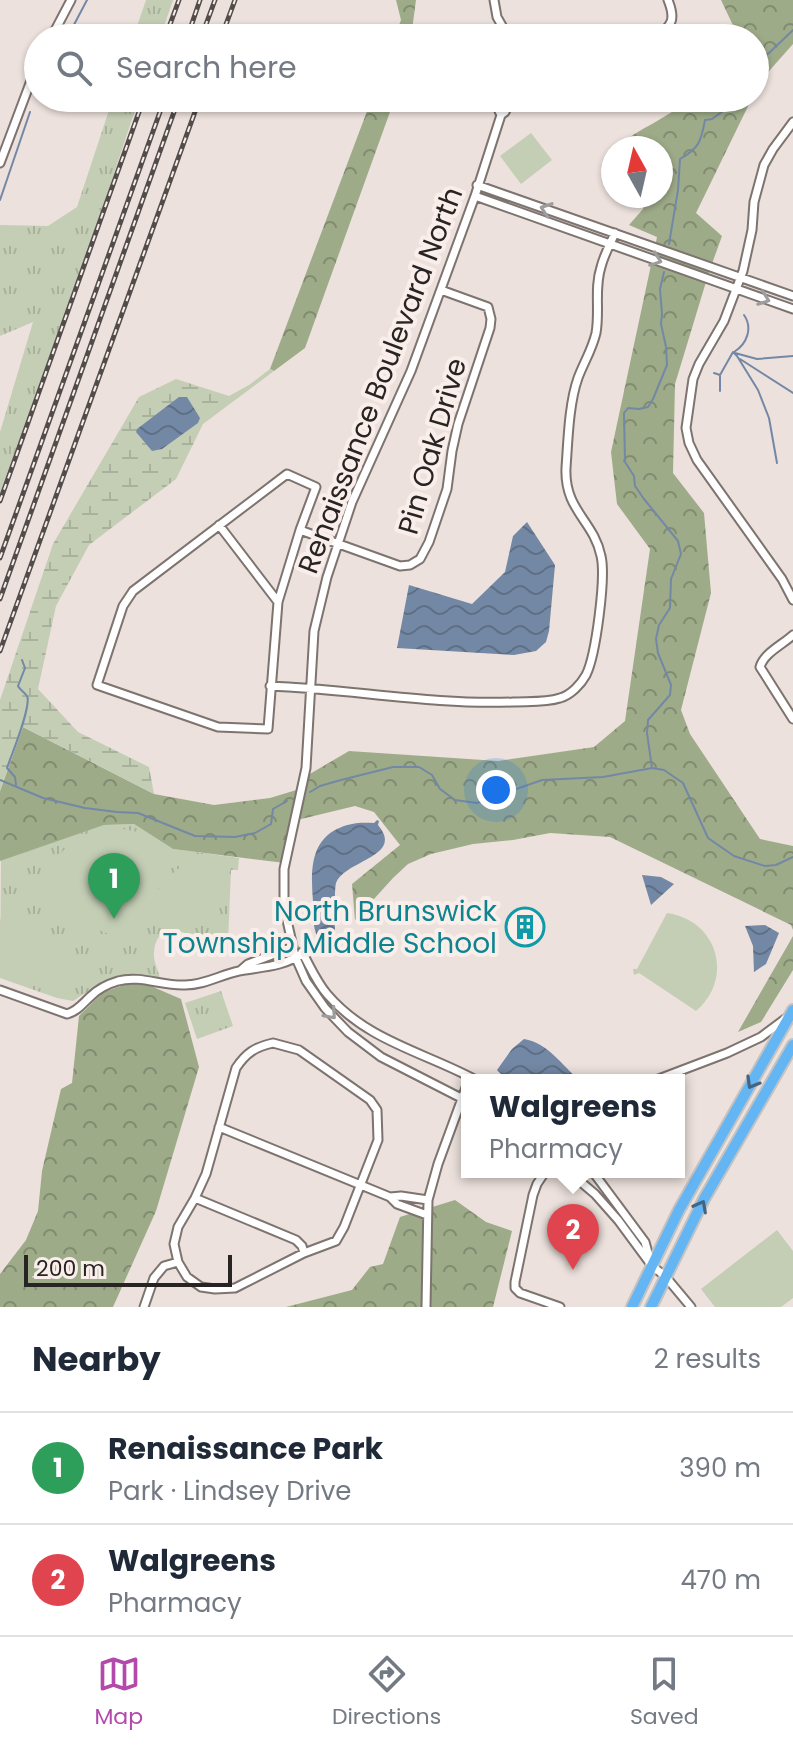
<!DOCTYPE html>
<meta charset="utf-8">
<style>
:root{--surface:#fff;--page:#f6f6f7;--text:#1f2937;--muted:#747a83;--line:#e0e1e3;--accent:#b349ab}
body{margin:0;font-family:Poppins,sans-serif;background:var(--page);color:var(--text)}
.compass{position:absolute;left:601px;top:136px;width:72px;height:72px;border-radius:50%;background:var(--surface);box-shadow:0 2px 6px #0004;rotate:352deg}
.scale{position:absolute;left:24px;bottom:20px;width:208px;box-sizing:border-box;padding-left:8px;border:4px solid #282423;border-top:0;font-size:22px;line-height:28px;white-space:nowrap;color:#282423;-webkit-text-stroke:6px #f9eeea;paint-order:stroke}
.you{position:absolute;left:496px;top:790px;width:28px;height:28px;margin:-20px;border:6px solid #fff;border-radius:50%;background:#1a73e8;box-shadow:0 0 0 12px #1a73e833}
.badge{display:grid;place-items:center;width:52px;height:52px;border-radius:50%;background:var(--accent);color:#fff;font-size:26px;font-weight:700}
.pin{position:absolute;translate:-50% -66px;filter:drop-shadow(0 2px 4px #0008)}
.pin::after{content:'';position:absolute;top:42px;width:28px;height:24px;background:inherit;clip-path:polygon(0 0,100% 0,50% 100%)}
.popup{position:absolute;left:461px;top:1074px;width:224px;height:104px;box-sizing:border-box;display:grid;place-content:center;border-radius:0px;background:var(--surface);filter:drop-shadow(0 2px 6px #0005);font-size:26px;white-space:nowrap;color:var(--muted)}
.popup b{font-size:30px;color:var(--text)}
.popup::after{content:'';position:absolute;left:50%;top:100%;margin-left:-16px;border:16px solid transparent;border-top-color:var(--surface)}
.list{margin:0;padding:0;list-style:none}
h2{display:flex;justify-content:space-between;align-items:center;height:104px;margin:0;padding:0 32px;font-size:34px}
h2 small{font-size:26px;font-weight:400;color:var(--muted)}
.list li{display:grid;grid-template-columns:52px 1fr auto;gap:24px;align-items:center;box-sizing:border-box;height:112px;padding:0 32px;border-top:2px solid var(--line)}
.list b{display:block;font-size:30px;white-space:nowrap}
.list p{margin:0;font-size:26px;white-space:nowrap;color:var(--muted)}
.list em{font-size:26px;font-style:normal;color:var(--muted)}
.icon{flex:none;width:44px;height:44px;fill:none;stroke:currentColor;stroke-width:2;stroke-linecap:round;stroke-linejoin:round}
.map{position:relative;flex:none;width:793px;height:1307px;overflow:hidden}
.search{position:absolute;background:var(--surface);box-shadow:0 2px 6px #0004;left:24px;right:24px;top:24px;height:88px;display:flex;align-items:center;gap:20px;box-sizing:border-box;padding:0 28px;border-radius:44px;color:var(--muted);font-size:30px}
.sheet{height:328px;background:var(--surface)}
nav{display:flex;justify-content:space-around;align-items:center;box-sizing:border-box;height:112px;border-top:2px solid var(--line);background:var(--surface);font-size:22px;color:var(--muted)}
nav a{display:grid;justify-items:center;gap:4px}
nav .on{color:var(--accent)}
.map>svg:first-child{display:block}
</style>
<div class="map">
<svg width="793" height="1307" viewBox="0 0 793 1307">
<defs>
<pattern id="grass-tufts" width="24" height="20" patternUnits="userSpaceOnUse" patternTransform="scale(2)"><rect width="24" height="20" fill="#c4ceb5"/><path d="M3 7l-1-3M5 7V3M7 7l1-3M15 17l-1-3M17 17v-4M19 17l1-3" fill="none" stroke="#a8b19b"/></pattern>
<pattern id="forest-crowns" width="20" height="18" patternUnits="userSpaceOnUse" patternTransform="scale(2)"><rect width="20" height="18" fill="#9eab89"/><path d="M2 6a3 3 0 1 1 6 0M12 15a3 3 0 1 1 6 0" fill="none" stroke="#818b70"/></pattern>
<pattern id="wetland-marsh" width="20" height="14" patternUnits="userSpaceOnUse" patternTransform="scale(2)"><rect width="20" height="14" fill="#c4ceb5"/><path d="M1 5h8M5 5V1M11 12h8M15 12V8" fill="none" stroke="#a8b19b"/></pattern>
<pattern id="water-waves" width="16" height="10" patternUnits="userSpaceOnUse" patternTransform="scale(2)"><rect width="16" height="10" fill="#7388a5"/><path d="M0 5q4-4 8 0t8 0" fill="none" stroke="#5e6f86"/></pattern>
</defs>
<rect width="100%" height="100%" fill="#ece1dc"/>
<path fill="url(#grass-tufts)" d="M146 0H173L160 38H133Z
M113 98H139L103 207 0 493V432L33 322 0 336V225L48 226 77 207Z
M134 824 173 849 239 858 238 870H231L228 942 197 953 194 952 192 947 197 943C183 925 155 925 154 952 153 961 158 969 160 978 121 972 106 979 73 1001L57 998 0 978 1 859 104 825Z
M221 991 233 1026 197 1039 185 1003Z"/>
<path fill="url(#forest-crowns)" d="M396 0H416L411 38H394L401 20Z
M721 0H793V44L761 80 755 92V38H739Z
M372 98H395L305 348 274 371 270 369Z
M691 98H752L696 213 722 236 709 272 675 384 673 473 704 513 711 593 681 710 690 734 760 839 793 846V930L791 925 610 837 550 833 513 840 473 844 431 854 408 864 393 878 355 920 352 884 400 845 374 812 355 806 293 821 285 863 173 849 134 824 104 825 0 861V791L23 727 154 794 214 805 270 798 303 788V778L349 751 498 761 594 747 625 721 650 549 617 504 611 452 657 237 629 225 643 209 644 196H661V148H614C638 129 668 118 691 98Z
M793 936V970L761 1022 738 1032Z
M137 980 181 999 199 1067 156 1211 113 1307H0V1274L26 1240 38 1211 42 1171 61 1089 72 1083 79 1016 102 993Z
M455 1200 486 1222 512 1231 493 1307H286L352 1290 370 1267 383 1264 400 1217Z"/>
<path fill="url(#wetland-marsh)" d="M270 369 274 371 203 424 176 479 89 545 56 606 38 689 78 732 149 767 154 794 23 727 0 791V700L53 544 139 397 176 379 229 396 249 385Z"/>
<path fill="#c4ceb5" d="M531 133 552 160 521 184 500 156Z
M107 828C135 829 148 833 170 851L154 896C174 866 195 852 234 857L215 924 212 925 151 911 154 896 139 936 135 940 130 942 43 909C45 863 62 840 107 828Z
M667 913C717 920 735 977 696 1011L639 973 634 975 633 969H637Z
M0 919 77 944 60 994 0 974Z
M777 1230 793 1251V1298L781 1307H715L701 1289Z"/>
<path fill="url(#water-waves)" d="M179 397H187L200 418 198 423 162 449 152 451 136 432 137 429Z
M527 522 555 565 549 631 546 642 536 651 514 655 397 648 409 585 472 604 505 572 513 536Z
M377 820 379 821 378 825C405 857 345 860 336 883 334 890 335 926 335 935L323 941 318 938C312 927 314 915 313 902 311 874 309 843 337 829 349 823 360 822 374 823Z
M642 875 661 877 674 884 651 905Z
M765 925 779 933 766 964 754 972 753 946 745 926Z
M524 1039C548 1043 562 1065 579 1080H511L503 1076 497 1070 512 1049Z"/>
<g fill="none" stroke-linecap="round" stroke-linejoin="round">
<path stroke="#7388a5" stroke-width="2" d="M67 38 87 0
M755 62 769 53 793 30
M0 200 30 112
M669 244 678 190 680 159C699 148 701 142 705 120L712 119 723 111 714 102V98
M734 352C747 344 753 328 744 315
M735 353 757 359 793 356
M740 359 793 393
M714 373 720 375 733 352 737 356 758 390 769 418 777 463
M720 376V391
M652 768 647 733 648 720 670 695 671 685 658 653 656 639 659 625 670 608 671 579 681 554 678 541 644 499 635 486 634 476 625 462 624 413 628 408 639 409 648 407 653 399 667 365 666 347 661 324 662 314 660 289 664 272
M0 780 43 798 85 808 117 812 138 813 195 836 235 837 255 833 271 824 273 809 287 801
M16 785 15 777 7 768C11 756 32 706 27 696 24 692 20 690 18 686L25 668 22 660
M310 792 320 786 341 780 393 767H419L432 775 440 789 455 800 477 803 542 780 603 777 652 768 664 770 683 783 708 838 734 856 765 866 776 865 793 857"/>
<g stroke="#7d736f" stroke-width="11">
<path id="minor" d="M494 0 497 17 509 38
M51 38 71 0
M657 38C672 24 676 20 668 0
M569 98 572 100 575 98
M501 115 499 111 502 98
M793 122 773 149 764 165 754 202 752 230 743 271 724 321 699 364 693 379 686 428 689 443 697 460 782 579 793 600
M0 163 38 62
M477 185 793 296
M475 196 793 309
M287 474 316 487 300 530 278 602 268 729 218 727 97 685 123 606 133 591Z
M219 525 278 602
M300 530 400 566 410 565 420 559 429 542 447 489 452 451 458 424 490 328 491 319 488 307 441 290
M793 635C782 645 764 653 760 667L793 719
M270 686C351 689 431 705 512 702 527 701 545 703 560 698 571 695 581 684 586 675 596 655 606 577 601 556 594 521 564 510 566 468 568 440 569 403 578 378 584 362 592 350 596 333 600 311 594 288 601 267 604 255 610 244 615 233
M302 952C310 966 316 981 327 994 367 1041 424 1052 476 1080
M241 970 248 964 293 947
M0 990 67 1014C78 1011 83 1003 91 996 98 989 108 984 118 981 140 975 162 986 185 985 205 985 220 975 239 971 261 967 284 967 303 953
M273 1043 299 1050 370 1100 377 1110 378 1140 344 1227 336 1241 304 1253 235 1288 215 1289 201 1287 187 1277 178 1262 174 1244 178 1227 195 1198 206 1174 236 1068C246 1053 255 1047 273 1043Z
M656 1080 727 1053 761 1037 785 1019
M467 1101 381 1057 348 1032 325 1008 306 981 295 956 284 907V869L306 768 314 631 327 577 352 502 411 371 475 196 501 115 505 112 512 98
M219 1127 390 1197 397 1204 427 1215
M545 1172 537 1184 533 1195 515 1282V1288L520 1293 560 1307
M569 1172 595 1194 618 1220 652 1266 665 1276 691 1307
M593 1172 645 1242 650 1260
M390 1197 401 1196 428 1200
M195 1198 296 1240 302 1246 304 1253
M144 1307 154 1278 164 1266 178 1262
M426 1307 428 1200 438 1164 467 1085"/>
</g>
<g stroke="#c3c2c1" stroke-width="14">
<path id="highway" d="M632 1307 679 1210 793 1010
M651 1307 704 1199 793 1045"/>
</g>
<use href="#minor" stroke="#fff" stroke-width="7"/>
<use href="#highway" stroke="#63b5f4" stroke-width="10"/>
<g stroke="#524c4b" stroke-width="5">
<path id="rail" d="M165 38 179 0
M187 38 200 0
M201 38 215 0
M221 38 235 0
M0 501 144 98
M0 558 165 98
M0 599 179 98
M0 651 200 98"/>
</g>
<use href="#rail" stroke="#f9eeea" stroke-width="2" stroke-dasharray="6" stroke-linecap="butt"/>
</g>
<defs><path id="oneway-chevron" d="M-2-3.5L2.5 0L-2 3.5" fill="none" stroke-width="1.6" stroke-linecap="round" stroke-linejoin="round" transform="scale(2)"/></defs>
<g stroke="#9e9c9c">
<use href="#oneway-chevron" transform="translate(546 209) rotate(-161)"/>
<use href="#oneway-chevron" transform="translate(656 260) rotate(20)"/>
<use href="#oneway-chevron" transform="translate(764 299) rotate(20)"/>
<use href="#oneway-chevron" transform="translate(331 1014) rotate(49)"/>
</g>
<g stroke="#436581">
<use href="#oneway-chevron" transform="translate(752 1083) rotate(120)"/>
<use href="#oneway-chevron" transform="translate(701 1206) rotate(-62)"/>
</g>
<defs>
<g id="building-ring" transform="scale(2)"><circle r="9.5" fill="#f9eeea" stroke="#0f9aa8" stroke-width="1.5"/><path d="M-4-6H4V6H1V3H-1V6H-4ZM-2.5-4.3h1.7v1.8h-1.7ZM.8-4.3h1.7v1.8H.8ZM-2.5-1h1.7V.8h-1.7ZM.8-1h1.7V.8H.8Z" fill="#0f9aa8"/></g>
</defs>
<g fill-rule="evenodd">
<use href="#building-ring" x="525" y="927"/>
</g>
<g text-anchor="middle" stroke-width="8" stroke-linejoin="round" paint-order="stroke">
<g font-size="28" fill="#282423" stroke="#f9eeea">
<text transform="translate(380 380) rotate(-69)" y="10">Renaissance Boulevard North</text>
<text transform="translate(432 446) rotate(-74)" y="10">Pin Oak Drive</text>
</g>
<g font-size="28" fill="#0d838f" stroke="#f9eeea" text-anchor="end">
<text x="497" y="921">North Brunswick<tspan x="497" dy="32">Township Middle School</tspan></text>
</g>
</g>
</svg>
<svg class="compass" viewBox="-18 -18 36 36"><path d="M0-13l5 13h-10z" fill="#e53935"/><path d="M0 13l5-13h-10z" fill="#747a83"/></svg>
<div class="scale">200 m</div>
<div class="you"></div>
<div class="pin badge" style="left:114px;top:919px;background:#2e9e5b">1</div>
<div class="pin badge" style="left:573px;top:1270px;background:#e0444e">2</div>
<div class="popup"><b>Walgreens</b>Pharmacy</div>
<div class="search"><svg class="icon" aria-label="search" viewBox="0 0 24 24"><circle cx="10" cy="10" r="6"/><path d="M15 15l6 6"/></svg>Search here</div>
</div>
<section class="sheet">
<h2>Nearby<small>2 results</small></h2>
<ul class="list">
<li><span class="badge" style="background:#2e9e5b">1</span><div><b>Renaissance Park</b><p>Park · Lindsey Drive</p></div><em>390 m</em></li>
<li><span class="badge" style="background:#e0444e">2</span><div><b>Walgreens</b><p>Pharmacy</p></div><em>470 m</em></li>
</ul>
</section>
<nav>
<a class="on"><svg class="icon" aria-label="map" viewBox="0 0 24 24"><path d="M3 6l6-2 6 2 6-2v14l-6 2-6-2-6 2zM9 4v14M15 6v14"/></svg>Map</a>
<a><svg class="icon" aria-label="directions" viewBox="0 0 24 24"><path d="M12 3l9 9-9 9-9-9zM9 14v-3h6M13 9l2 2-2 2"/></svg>Directions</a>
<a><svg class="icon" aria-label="saved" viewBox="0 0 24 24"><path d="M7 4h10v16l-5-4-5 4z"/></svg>Saved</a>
</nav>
